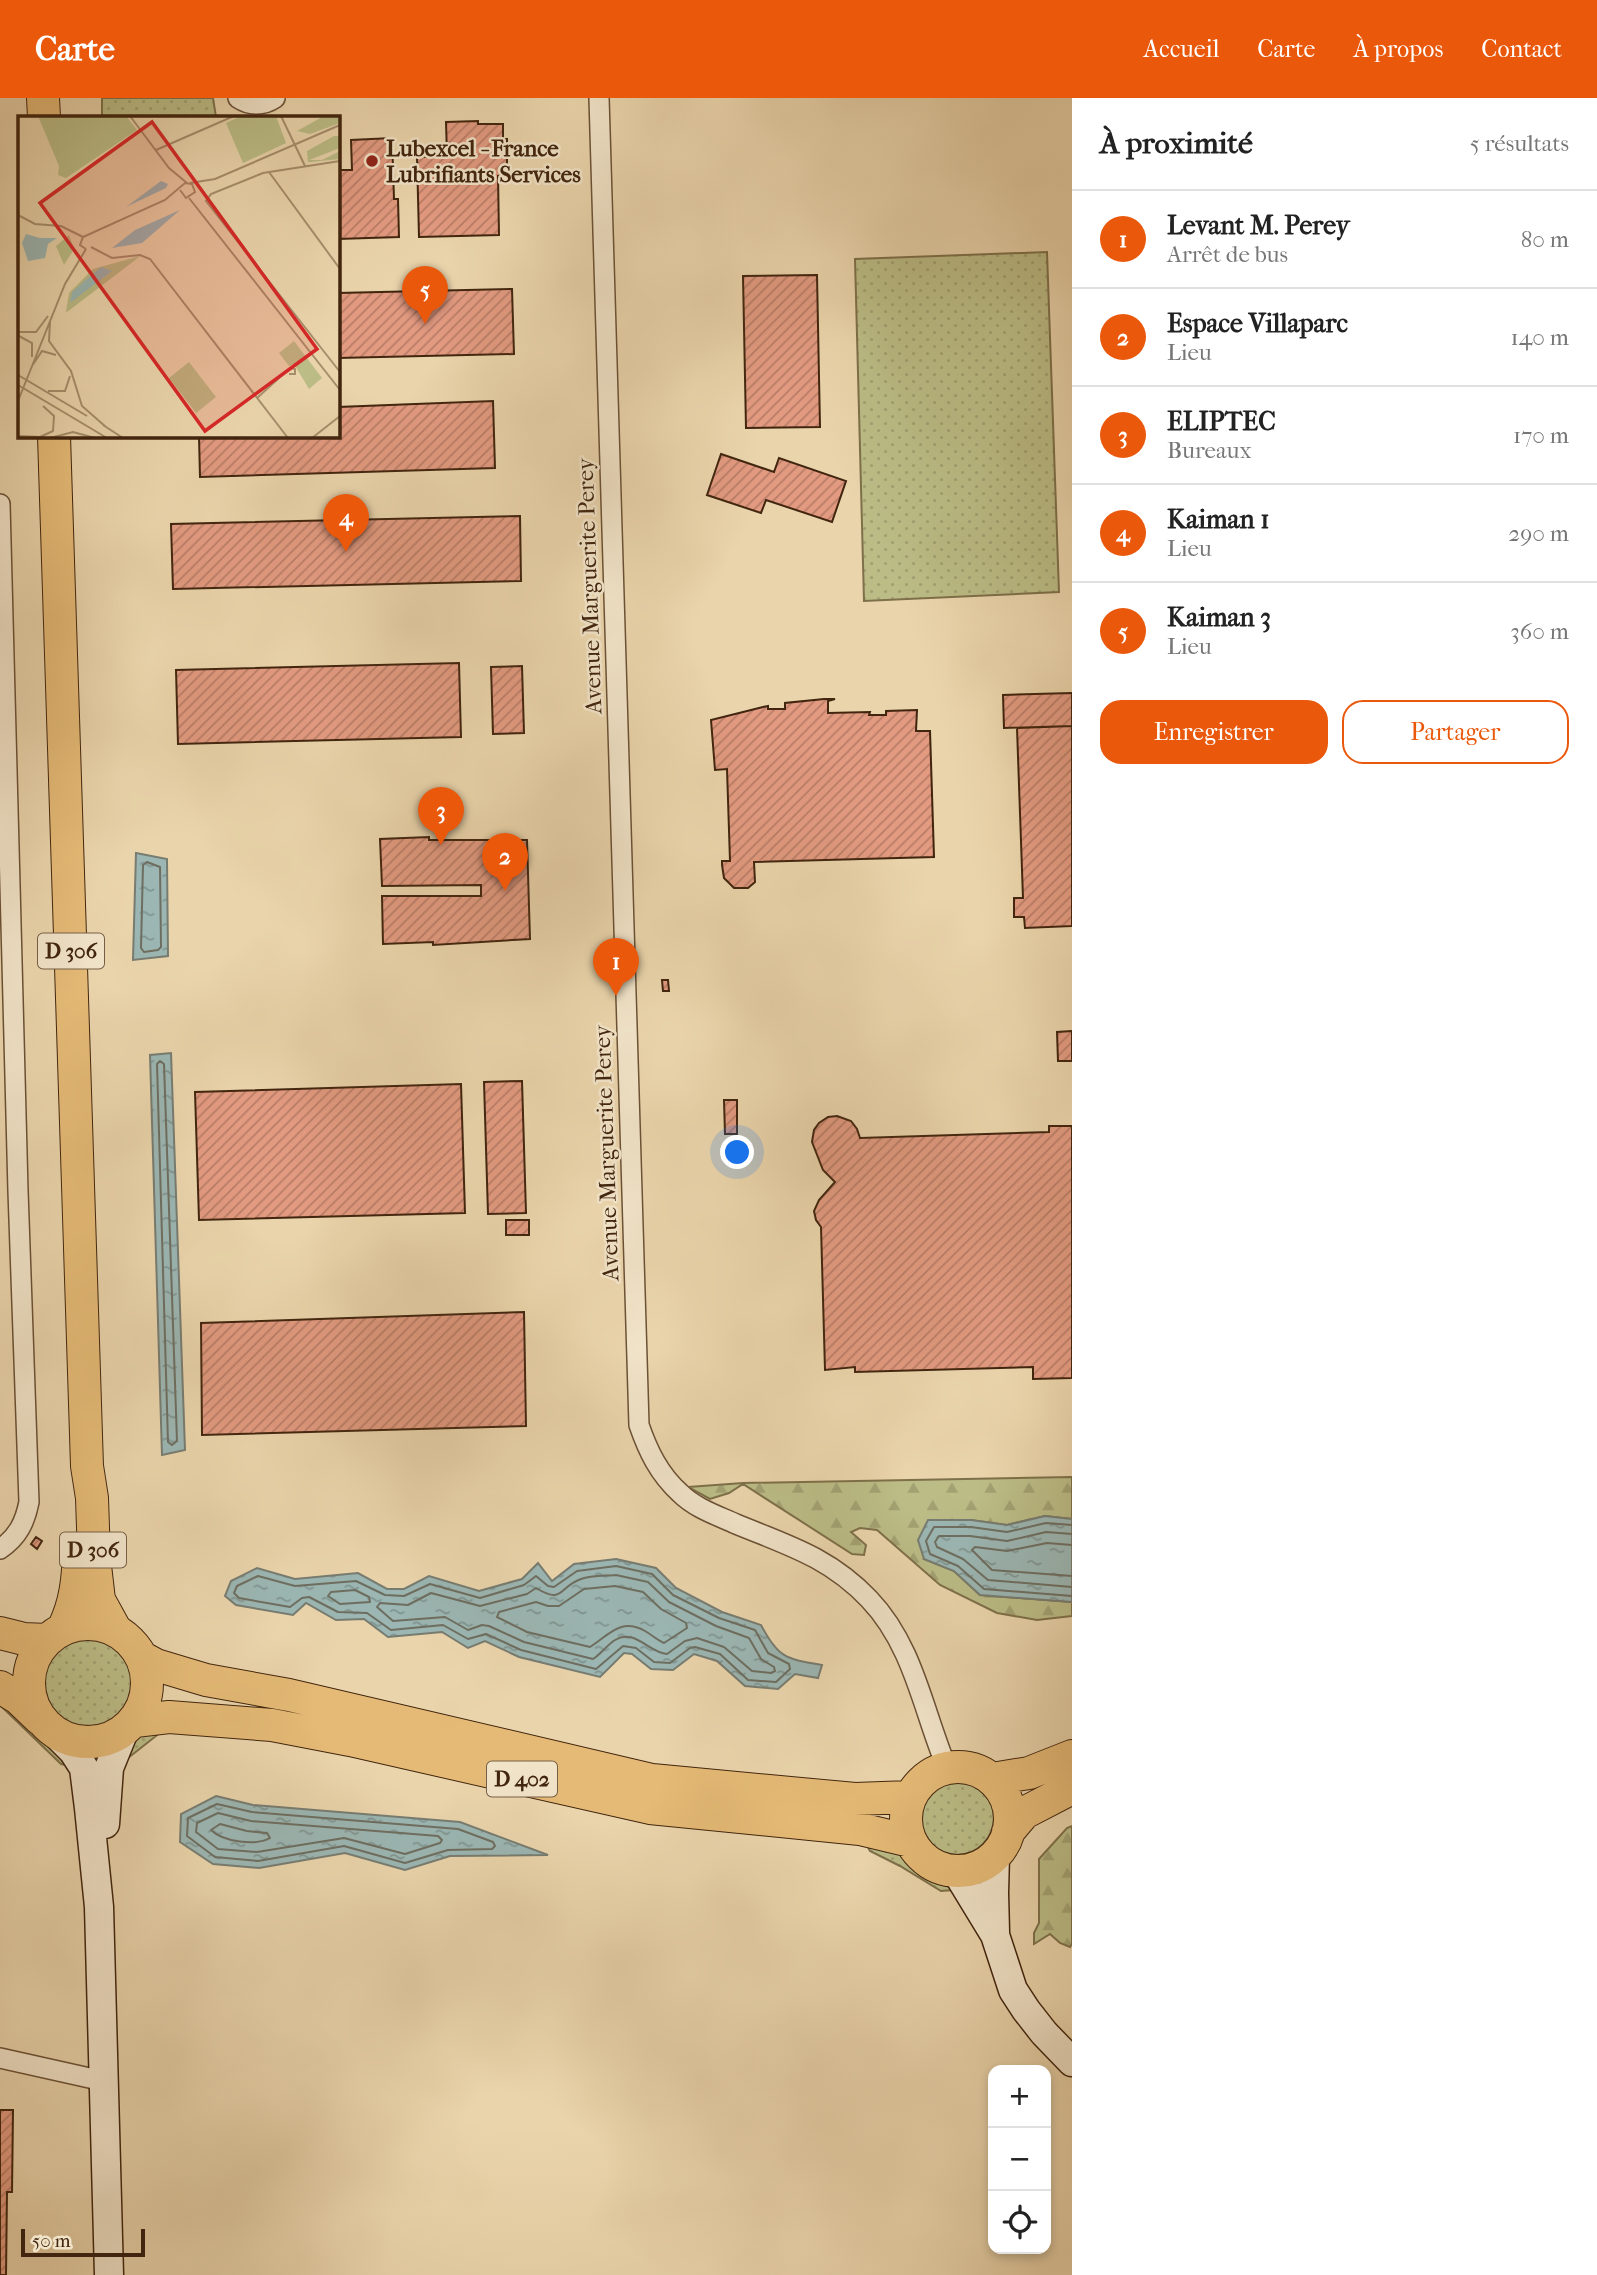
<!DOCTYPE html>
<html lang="fr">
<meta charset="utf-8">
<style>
:root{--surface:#fff;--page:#f2f2f2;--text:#222;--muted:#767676;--line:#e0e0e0;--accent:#ea580c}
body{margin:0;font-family:"IM FELL French Canon",serif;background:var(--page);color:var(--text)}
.controls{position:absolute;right:21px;bottom:21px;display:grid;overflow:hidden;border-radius:14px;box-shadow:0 4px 10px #0003}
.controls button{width:63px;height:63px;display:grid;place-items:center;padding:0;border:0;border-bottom:2px solid var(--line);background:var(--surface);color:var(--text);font:35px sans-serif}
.scale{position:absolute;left:21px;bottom:18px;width:124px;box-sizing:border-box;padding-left:7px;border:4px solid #41250e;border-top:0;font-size:19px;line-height:24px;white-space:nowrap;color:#41250e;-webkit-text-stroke:5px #f1e3c8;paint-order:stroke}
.you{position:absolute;left:738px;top:1055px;width:24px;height:24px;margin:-18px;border:5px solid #fff;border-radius:50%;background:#1a73e8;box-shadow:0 0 0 10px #1a73e833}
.badge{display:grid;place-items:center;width:46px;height:46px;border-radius:50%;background:var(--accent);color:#fff;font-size:23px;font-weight:700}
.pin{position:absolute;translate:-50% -58px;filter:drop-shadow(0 2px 4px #0008)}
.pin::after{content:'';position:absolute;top:37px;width:24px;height:21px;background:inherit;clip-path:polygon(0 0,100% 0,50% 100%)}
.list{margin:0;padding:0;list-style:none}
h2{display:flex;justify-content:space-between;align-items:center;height:91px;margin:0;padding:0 28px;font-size:30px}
h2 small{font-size:23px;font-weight:400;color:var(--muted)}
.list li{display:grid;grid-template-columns:46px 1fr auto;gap:21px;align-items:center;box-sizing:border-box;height:98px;padding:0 28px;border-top:2px solid var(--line)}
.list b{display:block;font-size:26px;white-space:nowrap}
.list p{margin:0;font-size:23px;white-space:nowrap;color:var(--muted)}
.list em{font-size:23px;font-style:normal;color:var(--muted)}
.actions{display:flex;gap:14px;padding:21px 28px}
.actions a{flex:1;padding:16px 0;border:2px solid var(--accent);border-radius:21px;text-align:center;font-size:24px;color:var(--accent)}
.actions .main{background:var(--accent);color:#fff}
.icon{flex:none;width:38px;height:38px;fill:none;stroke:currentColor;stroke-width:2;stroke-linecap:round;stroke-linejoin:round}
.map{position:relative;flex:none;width:1072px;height:2177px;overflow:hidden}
header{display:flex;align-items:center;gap:42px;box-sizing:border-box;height:98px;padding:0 35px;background:var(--accent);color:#fff}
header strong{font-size:33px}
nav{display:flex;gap:38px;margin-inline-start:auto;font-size:24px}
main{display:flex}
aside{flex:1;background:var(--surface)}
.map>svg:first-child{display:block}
</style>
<header>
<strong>Carte</strong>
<nav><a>Accueil</a><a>Carte</a><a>À propos</a><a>Contact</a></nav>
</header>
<main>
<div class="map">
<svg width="1072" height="2177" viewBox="0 0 1072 2177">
<defs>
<pattern id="grass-dots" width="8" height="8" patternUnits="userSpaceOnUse" patternTransform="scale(1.75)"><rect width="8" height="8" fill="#bbbc86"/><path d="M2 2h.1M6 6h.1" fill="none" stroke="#a2a172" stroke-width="1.8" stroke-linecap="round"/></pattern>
<pattern id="forest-firs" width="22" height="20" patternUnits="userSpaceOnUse" patternTransform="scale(1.75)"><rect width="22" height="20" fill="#bbbc86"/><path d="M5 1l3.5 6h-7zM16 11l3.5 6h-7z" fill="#a2a172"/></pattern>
<pattern id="water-ripples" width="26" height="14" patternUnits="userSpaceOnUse" patternTransform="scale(1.75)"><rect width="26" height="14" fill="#9bb6b3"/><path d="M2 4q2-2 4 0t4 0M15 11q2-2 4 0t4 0" fill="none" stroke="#809490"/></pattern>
<pattern id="building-hatch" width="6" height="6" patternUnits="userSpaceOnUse" patternTransform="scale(1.75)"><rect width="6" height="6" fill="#e29a80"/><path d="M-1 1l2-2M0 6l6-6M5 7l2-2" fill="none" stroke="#b97d67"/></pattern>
</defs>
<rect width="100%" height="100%" fill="#ead4ab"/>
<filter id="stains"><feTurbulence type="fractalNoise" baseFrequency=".00286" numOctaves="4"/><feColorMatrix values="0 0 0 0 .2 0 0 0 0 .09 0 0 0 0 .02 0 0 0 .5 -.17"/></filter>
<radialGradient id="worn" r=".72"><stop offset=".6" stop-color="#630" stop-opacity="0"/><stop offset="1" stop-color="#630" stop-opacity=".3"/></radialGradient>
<path fill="url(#grass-dots)" stroke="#7e704a" stroke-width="2" d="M102 0H213L216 19H102Z
M1047 154 1059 494 864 503 855 161Z
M39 1586a48 48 0 1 1 96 0a48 48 0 1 1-96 0Z
M2 1602 71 1668 61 1666 1 1608Z
M161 1634 123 1664V1650L141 1635Z
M918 1719a38 38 0 1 1 76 0a38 38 0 1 1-76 0Z
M864 1742 904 1756 928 1778 952 1788 953 1792 941 1793 900 1768 870 1753Z"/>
<path fill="url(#forest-firs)" stroke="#7e704a" stroke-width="2" d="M1072 1379V1421L1045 1418 1007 1427 971 1422 924 1461 954 1473 980 1497 1072 1504V1518L1037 1522 997 1515 940 1487 877 1432 860 1430 851 1434 866 1447 864 1457 852 1456 743 1386 729 1395 710 1401 688 1389 743 1385Z
M1072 1728V1846L1070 1849 1060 1845 1050 1836 1034 1846V1835L1039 1825V1761L1067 1730Z"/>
<path fill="url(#water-ripples)" stroke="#777c71" stroke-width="2" d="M136 755 167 761 168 858 133 862Z
M171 955 185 1352 162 1357 150 957Z
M1045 1418 1072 1421V1504L980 1497 954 1473 924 1461 918 1442 928 1422H971L1007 1427Z
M616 1461 656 1470 676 1490 722 1514 761 1527C778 1560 786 1561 822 1567L818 1580 795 1576 778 1591 745 1588 717 1563 694 1556 673 1572 651 1571 632 1556 624 1555 600 1579 519 1559 485 1543 468 1550 442 1534 388 1539 364 1521 336 1522 306 1505 293 1517 236 1507 225 1498 231 1483 257 1470 295 1481 358 1475 387 1491H404L429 1478 479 1493 522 1481 538 1465 552 1483 574 1466Z
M216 1698 253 1707 460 1724 548 1757 450 1758 405 1772 345 1755 259 1770 213 1766 180 1744 181 1716Z"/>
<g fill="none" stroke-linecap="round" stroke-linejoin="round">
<path stroke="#6e6e60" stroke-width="2" d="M147 764 160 769 161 849 158 852 144 854 141 850 143 767Z
M160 963 164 966 177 1343 172 1347 168 1344 157 966Z
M1072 1427 1046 1425 1007 1434 971 1429H934L926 1443 930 1456 958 1468 984 1491 1072 1498
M1072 1436 1046 1434 1007 1443 970 1438H939L935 1444 937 1449 963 1461 988 1482 1072 1489
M1072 1447 1047 1445 1007 1453 975 1449 972 1452 992 1472 1072 1478
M616 1468 652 1476 673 1497 719 1520 755 1532 768 1555 789 1566 790 1571 776 1584 748 1582 720 1556 695 1549 690 1550 670 1565 654 1564 636 1550 623 1548 596 1571 521 1552 486 1536 468 1541 443 1527 391 1532 367 1515 338 1514 309 1499 302 1500 290 1509 239 1500 234 1495 237 1488 258 1478 295 1488 356 1483 385 1497 404 1498 430 1486 480 1500 524 1487 536 1478 548 1488 554 1489 577 1473Z
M616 1477 648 1484 669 1504 716 1528 749 1540 761 1561 774 1569 775 1573 771 1575 752 1573 724 1549 697 1540 685 1543 667 1556C649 1555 635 1530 615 1542 607 1547 601 1556 593 1561L524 1544 489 1528 482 1527 468 1532 445 1519 393 1523 377 1509 380 1505 408 1507 431 1495 480 1508 527 1496 536 1490C564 1507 558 1489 581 1481 591 1477 605 1478 616 1477Z
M615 1488 643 1494 661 1511 686 1525 687 1530 664 1545C657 1542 652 1537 645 1533 620 1519 608 1538 590 1549L527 1534 497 1519 499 1514 536 1504 548 1508H559L584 1491Z
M355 1492 369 1499 370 1504 340 1506 328 1498 331 1494Z
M217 1706 252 1714 458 1731 493 1744 495 1748 492 1751 448 1752 405 1765 344 1748 258 1763 215 1759 187 1738 188 1720Z
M218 1715 251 1723 438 1738 442 1742 440 1745 405 1756 344 1740 257 1754 218 1751 196 1734 197 1725Z
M220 1726 247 1733 267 1735 270 1740C256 1748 223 1744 211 1732Z"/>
</g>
<path fill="url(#building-hatch)" stroke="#41250e" stroke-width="2" d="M478 23V26H503V41H507V77L498 78 499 137 419 139 417 59 447 58 446 24Z
M392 40 394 101H398L399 139 338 141V72H352L351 42Z
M817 177 820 329 746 330 743 178Z
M512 191 514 256 338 260V195Z
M493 303 495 370 200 379 199 338H338V309Z
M721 356 774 374 779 360 846 383 832 424 766 402 761 415 707 397Z
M520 418 521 483 173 491 171 426Z
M459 565 461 639 178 646 176 572Z
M522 568 524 635 493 636 491 569Z
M1072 595V628L1004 630 1003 597Z
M824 601H835L828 603V615L870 614 869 617H886V613L917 612 916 633H930L934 759 754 764 755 784 748 790H734L724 780 722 767V763H730L727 671 715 672 711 622 763 609 768 608V611H785V605Z
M1072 628V828L1025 830 1024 819H1014V800H1023L1017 630Z
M429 739V742H527L530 841 433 847V844L383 846 382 798H481V787L382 788 380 741Z
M662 882H668L669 893H663Z
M1072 933V963H1058L1057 934Z
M522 983 526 1115 488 1116 484 984Z
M461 986 465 1115 199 1122 195 994Z
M724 1002H737V1036H725Z
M837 1018 851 1023 857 1031 860 1040 1049 1034V1028H1072V1280L1033 1281V1269L855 1274V1269L825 1272 821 1129 816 1122 814 1113 819 1102 835 1084 823 1072 812 1044 814 1032 819 1025 828 1019Z
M506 1122H529V1137H506Z
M524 1214 526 1328 202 1337 201 1225Z
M36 1439 42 1443 37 1451 31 1446Z
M0 2012H13L12 2094H7L6 2177H0Z"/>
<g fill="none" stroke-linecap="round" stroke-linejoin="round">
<g stroke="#6b5135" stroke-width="22">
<path id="street" d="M238 0C250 8 263 8 275 0
M599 0 639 1327C648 1353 659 1376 680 1395 695 1410 716 1417 736 1426 787 1447 829 1459 869 1501 914 1548 923 1613 947 1670
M0 406 18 1093 29 1404C25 1424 18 1439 0 1451
M0 1960 103 1983"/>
</g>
<g stroke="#41250e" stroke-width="31">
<path id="secondary" d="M56 1636 73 1653 84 1670 89 1710 99 1809 109 2177
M105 1726 109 1670 124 1633
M956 1773 995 1837 1013 1892 1026 1912 1044 1935 1072 1964
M995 1834 994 1795 995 1757"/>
</g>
<g stroke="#41250e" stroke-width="34">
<path id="primary" d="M43 0 44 19
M54 338 87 1368 92 1400 94 1459 99 1502 115 1531
M29 1585a59 59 0 1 1 118 0a59 59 0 1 1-118 0Z
M63 1531C76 1505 78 1481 79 1453
M0 1535 24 1541 47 1542
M143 1560 156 1567 206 1582 289 1597 652 1682 855 1701 910 1699
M0 1589 18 1600 40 1621
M135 1623 169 1619 272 1627 350 1642 650 1710 860 1731 910 1743
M906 1721a52 52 0 1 1 104 0a52 52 0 1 1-104 0Z
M992 1681 1029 1675 1072 1658
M1008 1734 1024 1715 1072 1690"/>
</g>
<use href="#street" stroke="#f1e3c8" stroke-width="19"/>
<use href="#secondary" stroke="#f1e3c8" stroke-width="28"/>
<use href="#primary" stroke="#e5ba76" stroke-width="32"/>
</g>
<circle fill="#8f2418" stroke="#f1e3c8" stroke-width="2.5" cx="372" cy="63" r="7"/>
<g text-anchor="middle" stroke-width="5" stroke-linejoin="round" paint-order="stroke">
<g fill="#f1e3c8" stroke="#765e46" stroke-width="2">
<rect x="38" y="835.5" width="66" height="35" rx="5"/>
<rect x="60" y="1434.5" width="66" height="35" rx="5"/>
<rect x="487" y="1663.5" width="70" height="35" rx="5"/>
</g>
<g font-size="21" font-weight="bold" fill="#41250e">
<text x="71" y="860">D 306</text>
<text x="93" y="1459">D 306</text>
<text x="522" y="1688">D 402</text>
</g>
<g font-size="23" font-weight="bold" fill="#41250e" stroke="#f1e3c8" text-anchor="start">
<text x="386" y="58">Lubexcel - France<tspan x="386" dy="26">Lubrifiants Services</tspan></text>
</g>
<g font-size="23" fill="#41250e" stroke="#f1e3c8">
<text transform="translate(589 488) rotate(-92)" y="8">Avenue Marguerite Perey</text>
<text transform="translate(606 1055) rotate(-92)" y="8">Avenue Marguerite Perey</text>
</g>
</g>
<g transform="translate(18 18)">
<rect width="322" height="322" fill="#ead4ab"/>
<path d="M223 0H258L268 27 225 47 208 7ZM276 225 304 262 291 273 276 248 271 250 261 237ZM171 246 198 281 178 297 151 262Z" fill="#bbbc86"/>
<path d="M306 0H322V7L292 18 279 15ZM316 20H322V32L291 44H304L322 35V43L292 46H290L289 35ZM51 119 56 133 46 149 38 130ZM122 140 116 145 49 196 48 195 51 177 75 153Z" fill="#bbbc86"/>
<path d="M20 0H108L119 14 48 62 40 59 41 50Z" fill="#bbbc86"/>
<path d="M143 65 150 68 148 72 108 91ZM162 94 124 127 94 132 117 114ZM8 118 22 122H39L30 128 27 142 10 145 4 127ZM83 151 94 155 52 187 54 176Z" fill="#9bb6b3"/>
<path fill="none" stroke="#a68e6c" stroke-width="2" d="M112 0 151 52 169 67M263 0 287 50M138 34 216 0M322 45 245 57 193 78 188 85 322 256M251 56 322 153M172 67 197 63 322 9M171 82 322 274M0 99 17 108 43 110 65 121M73 131 94 142 122 139 132 143 270 322M68 133 62 129 65 121 147 84 167 67 174 68 177 76 168 82 162 74M32 206 31 225 53 255 64 290 88 311M0 216H18L30 200M1 220 14 227V241M14 250 24 235 38 239M0 259 69 300M0 269 89 322M30 275H47L52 260M239 282 272 252 277 253V258H271M0 285 47 168 68 133M85 309 105 322M0 320 22 321 35 315 36 300 25 290M32 322 55 316 77 322M294 322 322 300"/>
<path fill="#d62828" fill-opacity="0.15" stroke="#d62828" stroke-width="3.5" d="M134 6 299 233 187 315 22 87Z"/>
<rect width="322" height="322" fill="none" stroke="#41250e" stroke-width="3.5"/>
</g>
<rect width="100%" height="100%" filter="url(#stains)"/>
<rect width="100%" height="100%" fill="url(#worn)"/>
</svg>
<div class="controls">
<button>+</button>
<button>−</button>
<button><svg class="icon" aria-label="locate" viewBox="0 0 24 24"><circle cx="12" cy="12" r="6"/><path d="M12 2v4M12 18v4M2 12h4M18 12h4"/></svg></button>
</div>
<div class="scale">50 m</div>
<div class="you"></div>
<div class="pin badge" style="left:616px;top:898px">1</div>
<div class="pin badge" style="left:505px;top:793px">2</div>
<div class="pin badge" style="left:441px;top:747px">3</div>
<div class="pin badge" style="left:346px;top:454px">4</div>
<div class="pin badge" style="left:425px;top:226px">5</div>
</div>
<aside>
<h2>À proximité<small>5 résultats</small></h2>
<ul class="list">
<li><span class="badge">1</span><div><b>Levant M. Perey</b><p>Arrêt de bus</p></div><em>80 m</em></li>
<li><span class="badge">2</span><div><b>Espace Villaparc</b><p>Lieu</p></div><em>140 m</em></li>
<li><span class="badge">3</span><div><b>ELIPTEC</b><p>Bureaux</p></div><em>170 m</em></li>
<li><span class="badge">4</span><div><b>Kaiman 1</b><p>Lieu</p></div><em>290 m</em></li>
<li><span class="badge">5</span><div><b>Kaiman 3</b><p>Lieu</p></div><em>360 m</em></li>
</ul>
<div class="actions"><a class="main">Enregistrer</a><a>Partager</a></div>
</aside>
</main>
